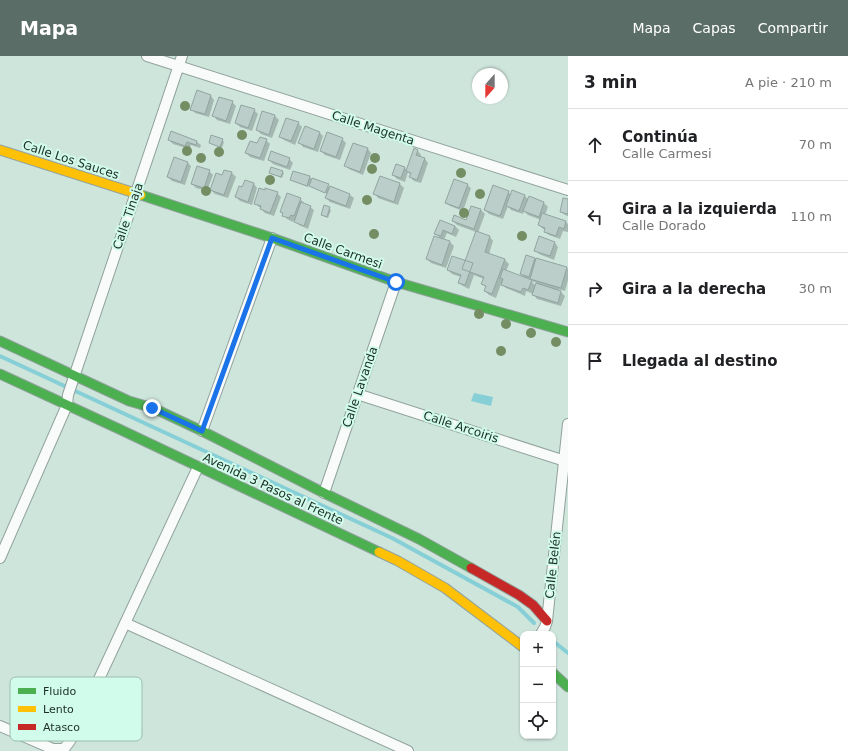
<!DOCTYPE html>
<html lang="es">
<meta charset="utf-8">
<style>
:root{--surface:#fff;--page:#f6f6f6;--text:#202124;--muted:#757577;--line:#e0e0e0;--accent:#5a6d66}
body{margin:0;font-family:"DejaVu Sans",sans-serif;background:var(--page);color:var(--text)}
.controls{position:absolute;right:12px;bottom:12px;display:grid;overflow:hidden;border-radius:8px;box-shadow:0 1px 3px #0004}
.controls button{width:36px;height:36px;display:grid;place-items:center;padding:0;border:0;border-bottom:1px solid var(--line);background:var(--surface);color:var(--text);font:20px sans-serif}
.compass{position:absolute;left:472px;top:12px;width:36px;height:36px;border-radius:50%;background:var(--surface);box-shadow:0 1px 3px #0004;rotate:201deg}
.stop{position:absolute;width:12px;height:12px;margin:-9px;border:3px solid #1a73e8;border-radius:50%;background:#fff}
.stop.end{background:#1a73e8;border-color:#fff;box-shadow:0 1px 4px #0008}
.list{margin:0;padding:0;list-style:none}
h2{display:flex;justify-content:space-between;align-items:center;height:52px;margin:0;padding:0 16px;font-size:17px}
h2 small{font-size:13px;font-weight:400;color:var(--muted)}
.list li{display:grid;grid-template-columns:26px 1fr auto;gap:12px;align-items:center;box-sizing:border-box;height:72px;padding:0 16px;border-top:1px solid var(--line)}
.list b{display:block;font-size:15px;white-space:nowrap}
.list p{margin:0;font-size:13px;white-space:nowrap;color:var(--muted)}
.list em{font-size:13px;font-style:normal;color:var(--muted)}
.icon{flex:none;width:22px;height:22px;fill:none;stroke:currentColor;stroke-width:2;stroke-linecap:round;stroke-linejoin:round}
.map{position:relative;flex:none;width:568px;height:695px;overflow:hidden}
header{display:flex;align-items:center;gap:24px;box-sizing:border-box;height:56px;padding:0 20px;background:var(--accent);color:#fff}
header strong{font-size:19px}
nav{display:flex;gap:22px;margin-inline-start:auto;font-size:14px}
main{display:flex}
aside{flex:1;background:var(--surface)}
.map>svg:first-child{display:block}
</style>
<header>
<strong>Mapa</strong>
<nav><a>Mapa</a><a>Capas</a><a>Compartir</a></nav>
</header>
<main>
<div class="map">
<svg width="568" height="695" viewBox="0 0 568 695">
<rect width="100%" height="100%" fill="#cee5dc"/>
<path fill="#87cfd6" d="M474 337 493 341 491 350 471 345Z"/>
<path fill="#0003" fill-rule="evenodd" d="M211 40 214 44 209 61 195 57 192 53Z
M232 46 236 50 230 68 217 64 214 60Z
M254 54 258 58 252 75 240 71 236 67Z
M263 56 275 60 279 64 272 82 261 78 257 74Z
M298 67 302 71 295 89 284 84 280 81Z
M319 76 323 80 318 96 303 91 300 87Z
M342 83 346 87 340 104 325 99 321 95Z
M169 84 197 86 201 89 200 92 191 89 189 93 173 88Z
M222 84 224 86 222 92 211 88 210 86Z
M266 84 270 88 264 105 250 101 246 97Z
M368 93 371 97 363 119 349 113 345 109Z
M418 95 421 99 420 102 425 103 428 107 421 127 414 125 410 121 411 119 408 116 405 126 397 123 393 119 397 109 405 112 407 114Z
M289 103 293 107 290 114 273 108 269 104Z
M187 106 191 110 185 129 172 125 168 121Z
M209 115 213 119 207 135 196 132 192 128Z
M225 115 232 117 236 121 228 142 215 138 211 134 223 121Z
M282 116 284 117 282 122 272 118 270 117Z
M310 121 312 124 350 139 354 142 350 153 330 146 326 142 328 138 311 131 309 129 308 131 293 125 291 124Z
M381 121 400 128 404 132 398 149 378 142 375 138Z
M254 128 257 132 252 149 240 145 236 141 243 133Z
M467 129 471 132 463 155 450 150 446 147Z
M513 135 525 140 529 144 530 142 544 147 548 151 545 159 566 166 568 168V176L563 175 560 183 549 179 545 176 546 174 543 173 539 169 541 164 528 159 524 155 523 158 511 154 508 150 503 163 489 158 485 154 508 136 511 139Z
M277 137 281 141 274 160 265 157 261 153 262 152 259 151 255 147Z
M300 143 304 147V148L310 151 314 154 308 173 299 169 294 164 293 166 287 163 281 155Z
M568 144V160L565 159 561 156Z
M325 151 331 154 328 162 324 160 322 158Z
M472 151 481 154 485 158 478 177 490 181 493 185 489 198 505 204 509 208 506 215 526 223 521 218 535 203 537 205V203L567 212 568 213V224L565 235 558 233 565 240 561 250 537 243 533 238 526 235 525 240 506 232 501 228 496 242 489 239 485 235 487 232 482 228 484 223 474 219 469 233 463 230 459 227 461 221 452 218 448 214 466 205 476 176 457 169 453 165H467ZM531 225 537 227 536 230Z
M440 165 455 170 459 174 456 181 447 177 444 184 450 186 454 190 446 212 431 207 427 203 441 183 436 178Z
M540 181 555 187 558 191 554 204 539 198 535 194Z"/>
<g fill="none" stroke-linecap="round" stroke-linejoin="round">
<path stroke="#87cfd6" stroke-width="4" d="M0 300 392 482 518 551 534 567
M553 585 568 597"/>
</g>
<path fill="#bbcec9" stroke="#92a4a0" d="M197 34 211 39 205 58 190 54Z
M219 41 233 45 226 65 212 60Z
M241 49 255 53 248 72 235 67Z
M262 55 275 59 269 79 256 74Z
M286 62 299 66 291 85 279 81Z
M305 70 320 76 314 93 298 87Z
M171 75 197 85 196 89 187 86 185 90 168 84Z
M327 76 343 82 336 101 320 95Z
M211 79 223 83 220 91 209 87Z
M260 81 267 83 260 102 245 97 250 85 257 87Z
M353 87 368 92 360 116 344 110Z
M414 92 418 94 416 99 425 102 417 124 409 121 411 117 406 115Z
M271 95 290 102 287 111 268 104Z
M174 101 188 106 181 126 167 121Z
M396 108 405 111 401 122 392 119Z
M197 110 210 114 204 132 191 128Z
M271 111 283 115 281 121 269 117Z
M224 114 232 116 224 139 210 134 216 117 222 119Z
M293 115 310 120 307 130 290 124Z
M380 120 400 127 394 146 373 138Z
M312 122 329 128 325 137 309 130Z
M454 123 468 128 459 152 445 147Z
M245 124 254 127 248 146 235 141 239 130 242 131Z
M493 129 509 135 500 160 484 154Z
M330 130 350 138 346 150 325 142Z
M259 132 265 134V132L278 136 270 157 260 153 261 150 254 148Z
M512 134 525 139 519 155 506 150Z
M287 137 301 142 294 160 291 159 289 162 282 160 283 157 280 156Z
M529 140 544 146 539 161 523 155Z
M563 142 568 143V158L560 156Z
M301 146 311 150 304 170 294 166Z
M324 149 330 151 327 161 321 159Z
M471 150 481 153 474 173 452 165 454 159 466 164Z
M542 157 566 165 564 173 559 171 556 180 544 176 545 172 538 169Z
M440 164 455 170 452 178 443 174 441 180 434 178Z
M476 175 490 180 485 196 505 203 492 238 484 235 486 230 481 228 484 221 462 213Z
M434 180 450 185 442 209 426 203Z
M539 180 555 186 550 200 534 195Z
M526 199 535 202 529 221 520 218Z
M452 200 473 207 465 229 458 227 461 219 447 214Z
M536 202 567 211 561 232 530 223Z
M503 213 532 224 528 234 523 232 521 236 501 229 503 223 500 222Z
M536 227 561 235 558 247 532 239Z"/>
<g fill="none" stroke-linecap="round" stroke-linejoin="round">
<g stroke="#91a29c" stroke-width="12">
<path id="street" d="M147 0 568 134
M357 338 565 405
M202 375 272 182
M324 437 396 226
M0 502 67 349 68 339 73 324 182 0
M125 567 408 695
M541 578 545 571 547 565 568 368
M0 670 53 693H64L70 685 198 411"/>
</g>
<g stroke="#91a29c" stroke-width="11">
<path id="fast" d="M141 139 272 182 396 226 568 276
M0 285 129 345 153 352 202 375 324 437 419 483 471 512
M0 318 119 373 379 496
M553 617 568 631"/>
</g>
<g stroke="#91a29c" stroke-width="11">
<path id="slow" d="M0 94 141 139
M379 496 398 505 445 532 523 591"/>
</g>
<g stroke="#91a29c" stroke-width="11">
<path id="jam" d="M471 512 519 539 533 549 547 565"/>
</g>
<use href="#street" stroke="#f8fbfa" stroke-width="10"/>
<use href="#fast" stroke="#4caf50" stroke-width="9"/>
<use href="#slow" stroke="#ffc107" stroke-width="9"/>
<use href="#jam" stroke="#c62828" stroke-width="9"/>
</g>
<g fill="#748d63">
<circle cx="185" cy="50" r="5"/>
<circle cx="242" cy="79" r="5"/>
<circle cx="187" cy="95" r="5"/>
<circle cx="219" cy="96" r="5"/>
<circle cx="201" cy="102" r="5"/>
<circle cx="375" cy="102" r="5"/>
<circle cx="372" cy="113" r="5"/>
<circle cx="461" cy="117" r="5"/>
<circle cx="270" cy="124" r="5"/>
<circle cx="206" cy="135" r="5"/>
<circle cx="480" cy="138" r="5"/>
<circle cx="367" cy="144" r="5"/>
<circle cx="464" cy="157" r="5"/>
<circle cx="374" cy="178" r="5"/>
<circle cx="522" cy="180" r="5"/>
<circle cx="479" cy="258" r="5"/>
<circle cx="506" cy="268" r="5"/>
<circle cx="531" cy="277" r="5"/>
<circle cx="556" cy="286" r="5"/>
<circle cx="501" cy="295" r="5"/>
</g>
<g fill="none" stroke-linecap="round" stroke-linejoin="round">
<path stroke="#1a73e8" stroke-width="5" d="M152 352 202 375 272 182 396 226"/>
</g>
<g text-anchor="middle" stroke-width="4" stroke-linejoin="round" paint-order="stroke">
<g font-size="12" fill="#1c2d26" stroke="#d1fceb">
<text transform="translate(373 72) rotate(18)" y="4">Calle Magenta</text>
<text transform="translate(71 104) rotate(18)" y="4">Calle Los Sauces</text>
<text transform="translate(128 160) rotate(-71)" y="4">Calle Tinaja</text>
<text transform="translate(343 195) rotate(20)" y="4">Calle Carmesi</text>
<text transform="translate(360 331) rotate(-71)" y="4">Calle Lavanda</text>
<text transform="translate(461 371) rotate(18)" y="4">Calle Arcoiris</text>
<text transform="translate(273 433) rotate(25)" y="4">Avenida 3 Pasos al Frente</text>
<text transform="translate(553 509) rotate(-84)" y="4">Calle Belén</text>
</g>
</g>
<rect x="10" y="621" width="132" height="64" rx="6" fill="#d1fceb" stroke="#9bbeb0" stroke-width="1"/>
<rect x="18" y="632" width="18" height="6" fill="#4caf50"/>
<rect x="18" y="650" width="18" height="6" fill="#ffc107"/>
<rect x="18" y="668" width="18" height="6" fill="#c62828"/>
<g font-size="11" fill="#1c2d26">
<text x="43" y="639">Fluido</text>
<text x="43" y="657">Lento</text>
<text x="43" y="675">Atasco</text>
</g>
</svg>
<div class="controls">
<button>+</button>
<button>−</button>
<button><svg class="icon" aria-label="locate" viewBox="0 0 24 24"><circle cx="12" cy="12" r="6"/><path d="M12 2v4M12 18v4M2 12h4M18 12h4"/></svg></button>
</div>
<svg class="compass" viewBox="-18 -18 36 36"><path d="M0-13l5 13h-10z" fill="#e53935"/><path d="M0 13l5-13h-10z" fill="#757577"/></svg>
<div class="stop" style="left:396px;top:226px"></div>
<div class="stop end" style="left:152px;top:352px"></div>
</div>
<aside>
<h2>3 min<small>A pie · 210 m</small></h2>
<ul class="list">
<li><svg class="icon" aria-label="ahead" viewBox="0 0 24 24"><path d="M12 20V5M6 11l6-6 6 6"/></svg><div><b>Continúa</b><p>Calle Carmesi</p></div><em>70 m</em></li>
<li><svg class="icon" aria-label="left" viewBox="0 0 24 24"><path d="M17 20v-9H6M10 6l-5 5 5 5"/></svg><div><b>Gira a la izquierda</b><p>Calle Dorado</p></div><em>110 m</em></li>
<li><svg class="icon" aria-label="right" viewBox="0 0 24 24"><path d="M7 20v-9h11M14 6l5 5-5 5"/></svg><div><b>Gira a la derecha</b></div><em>30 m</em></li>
<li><svg class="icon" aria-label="arrive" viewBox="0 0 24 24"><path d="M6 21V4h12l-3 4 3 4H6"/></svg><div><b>Llegada al destino</b></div></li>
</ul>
</aside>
</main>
